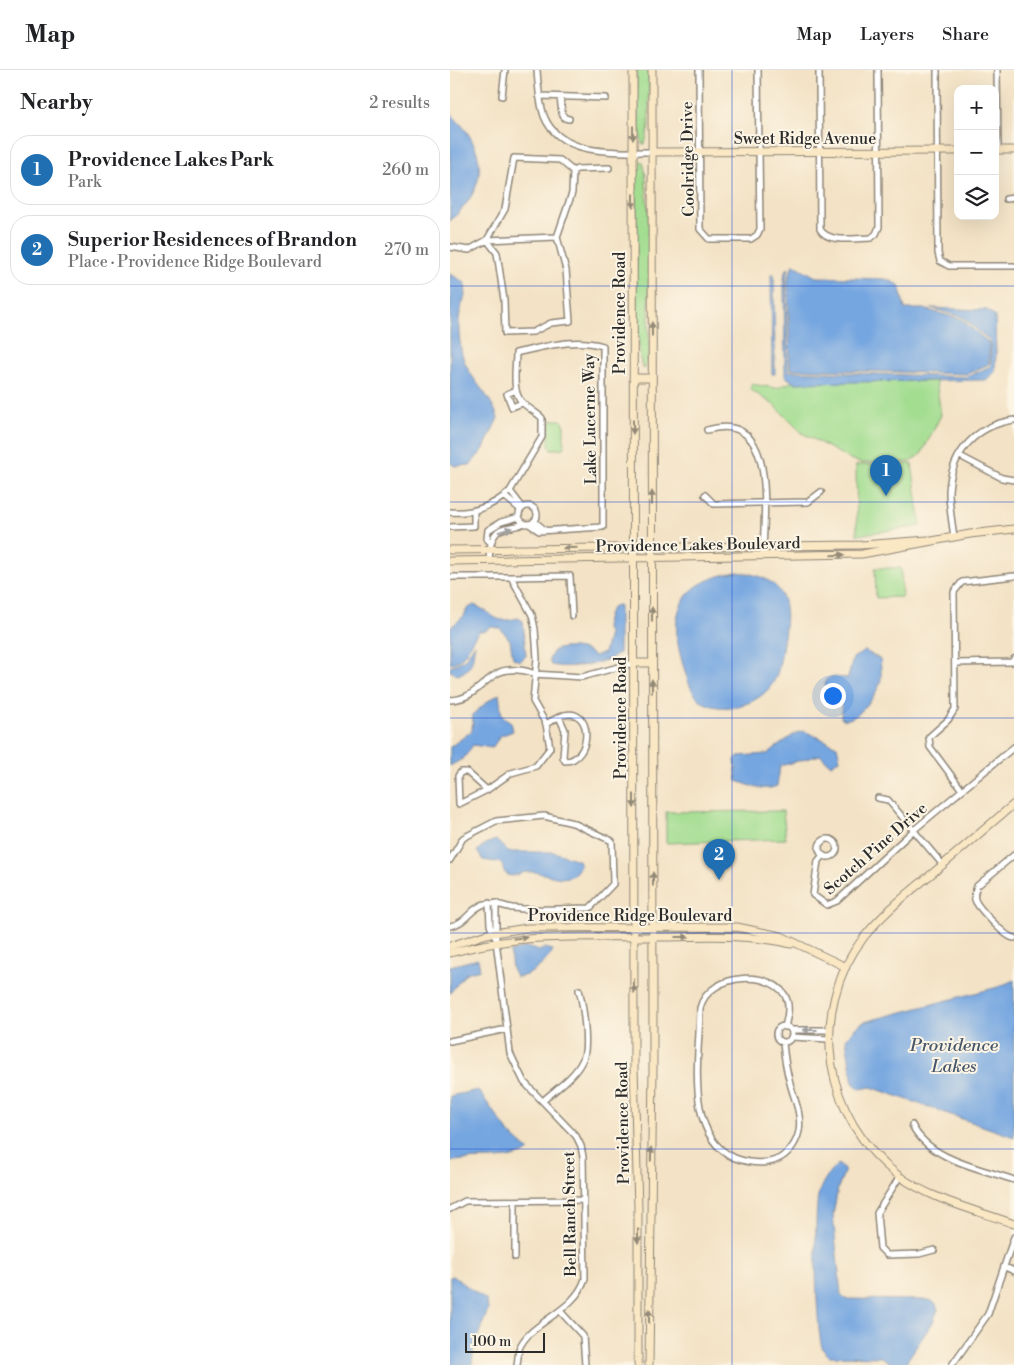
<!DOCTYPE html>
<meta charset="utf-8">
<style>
:root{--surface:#fff;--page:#f2f2f2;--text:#202124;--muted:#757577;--line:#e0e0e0;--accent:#1f6fb2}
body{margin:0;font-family:"Libre Bodoni",serif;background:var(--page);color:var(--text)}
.controls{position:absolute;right:15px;top:15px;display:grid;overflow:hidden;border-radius:10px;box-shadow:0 5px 20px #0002}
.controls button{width:45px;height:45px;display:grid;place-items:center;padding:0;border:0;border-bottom:1px solid var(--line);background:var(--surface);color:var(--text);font:25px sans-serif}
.scale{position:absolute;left:15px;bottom:12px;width:80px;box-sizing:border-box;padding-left:5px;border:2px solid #2b2b2b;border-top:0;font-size:14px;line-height:18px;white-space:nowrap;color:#2b2b2b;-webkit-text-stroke:4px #fcf5e5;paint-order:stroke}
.you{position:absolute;left:382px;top:625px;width:18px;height:18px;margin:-12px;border:4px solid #fff;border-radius:50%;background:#1a73e8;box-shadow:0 0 0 8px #1a73e833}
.badge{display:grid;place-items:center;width:32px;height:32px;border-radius:50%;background:var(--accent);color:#fff;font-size:16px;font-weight:700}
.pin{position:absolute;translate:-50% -41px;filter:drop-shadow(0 1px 2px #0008)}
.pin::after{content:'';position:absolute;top:26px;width:18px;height:15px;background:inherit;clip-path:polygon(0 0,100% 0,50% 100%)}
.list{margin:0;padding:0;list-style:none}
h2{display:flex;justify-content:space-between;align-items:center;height:65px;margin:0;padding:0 20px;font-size:21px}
h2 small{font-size:16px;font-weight:400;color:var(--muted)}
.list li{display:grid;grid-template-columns:32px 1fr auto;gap:15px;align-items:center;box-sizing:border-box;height:70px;margin:0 10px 10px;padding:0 10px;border:1px solid var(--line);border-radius:20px}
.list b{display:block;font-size:19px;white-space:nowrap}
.list p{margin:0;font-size:16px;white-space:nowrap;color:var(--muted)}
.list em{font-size:16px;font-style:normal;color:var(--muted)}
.icon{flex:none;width:28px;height:28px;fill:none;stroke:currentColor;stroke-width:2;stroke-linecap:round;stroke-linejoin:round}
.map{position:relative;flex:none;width:564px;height:1295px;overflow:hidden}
header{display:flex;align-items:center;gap:30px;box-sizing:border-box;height:70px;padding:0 25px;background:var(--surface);border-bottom:1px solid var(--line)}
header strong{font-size:24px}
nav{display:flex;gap:28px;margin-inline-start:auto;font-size:18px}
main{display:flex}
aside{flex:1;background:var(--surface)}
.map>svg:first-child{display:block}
</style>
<header>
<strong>Map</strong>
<nav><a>Map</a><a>Layers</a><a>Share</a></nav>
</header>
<main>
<aside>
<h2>Nearby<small>2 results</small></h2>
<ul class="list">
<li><span class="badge">1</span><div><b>Providence Lakes Park</b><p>Park</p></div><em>260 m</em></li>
<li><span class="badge">2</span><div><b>Superior Residences of Brandon</b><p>Place · Providence Ridge Boulevard</p></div><em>270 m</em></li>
</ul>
</aside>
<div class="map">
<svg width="564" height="1295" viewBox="0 0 564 1295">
<rect width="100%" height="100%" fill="#fcf5e5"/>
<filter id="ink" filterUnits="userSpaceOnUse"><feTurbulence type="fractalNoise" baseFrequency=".02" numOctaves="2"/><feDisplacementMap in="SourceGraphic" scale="10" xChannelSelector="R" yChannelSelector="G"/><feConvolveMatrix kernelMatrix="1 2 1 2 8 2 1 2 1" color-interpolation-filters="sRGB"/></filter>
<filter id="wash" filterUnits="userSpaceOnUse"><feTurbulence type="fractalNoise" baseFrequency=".0096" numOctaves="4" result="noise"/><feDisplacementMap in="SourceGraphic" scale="20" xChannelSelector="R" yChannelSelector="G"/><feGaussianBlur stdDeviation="1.12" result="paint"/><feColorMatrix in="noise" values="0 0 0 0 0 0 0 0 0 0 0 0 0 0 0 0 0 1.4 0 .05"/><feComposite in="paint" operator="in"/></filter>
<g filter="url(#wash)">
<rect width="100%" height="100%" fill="#f3e2c5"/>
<path fill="#a2dd90" stroke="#66845e" d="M186 0H199V57L195 74H192L189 58Z
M189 91 193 92C198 108 195 126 199 142V283L195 299 192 297C187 281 190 264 186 247V101Z
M486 311 491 345 472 383 460 392 411 393 400 389 352 363 324 335 301 320V314L326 318 342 312Z
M101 350H111L114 353V377L111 379H101L99 376V353Z
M462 394 471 456 407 465 406 395Z
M425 498H451L452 527 426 528Z
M333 741 336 769 216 773V742Z"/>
<path fill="#75a6e0" stroke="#506886" d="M0 41C4 49 12 54 17 62 40 97 29 125 0 151Z
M343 194 366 207 436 209 449 215 455 239H474L511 249 539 273V294L517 304 340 299 338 210Z
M339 197 336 209 338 301 517 307 541 296 540 271 512 247 481 238 537 240 545 246 546 284 545 302 536 310 344 313 335 306 334 210 335 202Z
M0 204 14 212C18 224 14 227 11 238 7 253 9 269 12 284 18 309 41 324 48 348L33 380 20 395 5 396 0 393Z
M321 204H324L325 304H322Z
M287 502C336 507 340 531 333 573 331 584 330 597 326 607 316 631 284 643 259 635 243 630 238 612 234 598 217 545 227 512 287 502Z
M24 535C45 543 42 555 68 548L73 551 76 586 70 591 63 588 60 570 50 558 40 557 35 561H30C18 571 19 589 0 594V558L14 546 17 539Z
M169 535V583C155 595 119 599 101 595L99 590 104 580C115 576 136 577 144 586L154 583 159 564 156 559C157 549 157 537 169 535Z
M25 574C22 589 24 598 8 605L0 601V597L15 589Z
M415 581 430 589C431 597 432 606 430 614 425 626 405 656 391 648L392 624 377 620 375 615 376 610 381 607 398 608 403 588Z
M49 624 52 646 61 652 63 661 50 666 42 678 23 675 14 688 0 696V677L22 661 23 644 42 628Z
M354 661 387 676 390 689 381 695 370 685 330 696 327 716C315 722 298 715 287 711L285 690 288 686 317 684 346 663Z
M46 770 58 782H104L128 790 130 795C119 820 96 800 77 802 71 802 65 808 58 805 52 802 54 798 51 793L33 790 27 781 35 774Z
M76 877 89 881 95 878 103 880C97 892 81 907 66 907L62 899 60 882Z
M28 889 30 899 16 903 0 923V896Z
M564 910V1067L421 1017 410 1019 403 1013 396 969 405 958 414 952 548 917Z
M28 1020 59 1063 79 1081C56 1094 26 1086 0 1092V1026Z
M388 1094 395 1100 388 1118 383 1145 391 1225 395 1229 480 1230 486 1234 488 1239 483 1252 454 1295H444L431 1287 379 1286C376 1283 373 1281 372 1277 366 1261 363 1138 369 1122 373 1111 379 1102 388 1094Z
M3 1206 37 1231 38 1240 24 1276 22 1295H0V1207Z"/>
</g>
<g filter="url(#ink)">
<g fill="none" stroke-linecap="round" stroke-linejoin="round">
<g stroke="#8f8678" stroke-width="8">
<path id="street" d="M87 0C88 15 89 31 94 46 110 87 167 82 202 82
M249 0 250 159 259 169H301L307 165 310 159 308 0
M369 0 370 159C378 174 406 168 421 168L426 164 429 157 428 0
M487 0 488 183 490 191 499 196H564
M547 0 548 80
M52 26 55 0
M89 26 156 28
M110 27 112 44 115 48 119 49
M64 88 110 90 123 101 122 123 107 167 116 200 120 251 101 253 83 262 55 263 54 230 47 183 37 170 55 139Z
M123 101 127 99 159 98
M556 129 564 128
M0 177 19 180 37 170 107 167
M66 320 57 324 62 337 72 333
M257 360C330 339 313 445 313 486
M510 386 552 408 564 410
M60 421 73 438
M255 425 264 434 358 432 371 422
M54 426 71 440
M69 445a9 9 0 1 1 18 0a9 9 0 1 1-18 0Z
M0 442C22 444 44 436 60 421L92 367V348C86 342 79 339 73 333 61 323 66 297 66 283 94 277 124 267 153 276V457L89 461 79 454
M84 451 95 460
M0 457 24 456V441
M504 467C502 452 499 436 499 421 501 382 527 355 564 350
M40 472 37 469 38 460 51 452 69 447
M39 490C40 477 41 461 55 458 63 456 68 457 74 453
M0 507H61L82 545 85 559 87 588 83 631 96 654 100 678 86 696 61 703 37 720 9 734 8 706 11 702H17L37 720
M61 507 120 506 122 546
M506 593 562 592 564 589
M0 630C25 629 31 611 50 602 59 598 77 600 84 604L132 607 183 593
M96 654C101 651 108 647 114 645 144 637 142 691 115 691L113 687 115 660 109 647
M512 720 480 677 479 667 498 650 505 639 504 522 512 512 564 506
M428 728 438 730 493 795
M369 778a9 9 0 1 1 18 0a9 9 0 1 1-18 0Z
M373 785 368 791 363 825 377 835 387 831 465 759 564 677
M564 785 527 816C525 821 523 826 526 832 530 839 556 868 564 868
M0 790 13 768 46 751 94 746 123 753 162 771 163 814 140 838C115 838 87 841 62 838 52 836 46 832 35 834 21 837 16 854 0 856
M39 833 40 855 44 866
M46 833V871L60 983 74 1012 126 1066 131 1076 133 1087 135 1209C125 1242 79 1252 69 1279 68 1284 68 1290 67 1295
M326 964a8 8 0 1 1 16 0a8 8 0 1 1-16 0Z
M341 960H379
M341 967 379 969
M0 971 57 959
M333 972C334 986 336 999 340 1013 344 1029 352 1044 349 1061 346 1076 335 1089 319 1092 308 1094 296 1092 285 1088 233 1066 250 982 250 938 259 901 327 899 337 930 340 939 337 948 335 957
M93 1031C107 1018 125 1007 133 989 139 976 133 934 129 920
M462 1055C479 1090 530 1098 564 1110
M450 1106 427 1143 430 1178 437 1185 469 1184 484 1180
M0 1139 15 1131 134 1130
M65 1187V1131
M555 1197 564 1201
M110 1241 133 1266 135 1295
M502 1295 538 1244 564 1167"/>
</g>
<g stroke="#8f8678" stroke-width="9">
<path id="secondary" d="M183 0 184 997 188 1139V1295
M545 80H564
M202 82 508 81
M183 308H202
M0 480 411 475 478 470
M0 491 412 484 520 464 564 459
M183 593H202
M564 734C539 755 514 777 489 798 463 819 435 841 414 867 356 942 374 1050 449 1106 482 1130 526 1140 564 1154
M0 876 37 864 77 858 287 857 331 866 396 897
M0 883C70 863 129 867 200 867 247 867 295 863 341 874
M199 1295 203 999 202 0"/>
</g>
<use href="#street" stroke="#fff" stroke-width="5"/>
<use href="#secondary" stroke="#fae7c3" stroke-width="7"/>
</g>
<defs><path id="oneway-solid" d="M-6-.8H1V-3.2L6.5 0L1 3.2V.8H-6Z" transform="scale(1.25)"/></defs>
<g fill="#928977">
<use href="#oneway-solid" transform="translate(183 63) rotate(90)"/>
<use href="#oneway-solid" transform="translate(183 131) rotate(90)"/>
<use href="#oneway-solid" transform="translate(202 259) rotate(-90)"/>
<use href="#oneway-solid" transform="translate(183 357) rotate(90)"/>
<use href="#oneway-solid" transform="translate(202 428) rotate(-90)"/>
<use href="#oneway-solid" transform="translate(120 478) rotate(179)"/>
<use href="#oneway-solid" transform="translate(388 485) rotate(-1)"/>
<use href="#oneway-solid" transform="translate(202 544) rotate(-90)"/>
<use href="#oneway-solid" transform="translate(202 616) rotate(-90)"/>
<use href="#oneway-solid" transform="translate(184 731) rotate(90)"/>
<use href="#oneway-solid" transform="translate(203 809) rotate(-90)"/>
<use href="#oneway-solid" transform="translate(232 867)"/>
<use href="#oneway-solid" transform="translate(70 868) rotate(-6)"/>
<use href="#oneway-solid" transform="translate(184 916) rotate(90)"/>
<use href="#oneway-solid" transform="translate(201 1084) rotate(-89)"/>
<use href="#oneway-solid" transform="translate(188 1166) rotate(90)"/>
<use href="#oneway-solid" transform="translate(199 1246) rotate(-90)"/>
</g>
<g fill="#a0a0a0">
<use href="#oneway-solid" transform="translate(55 460) rotate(-17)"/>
<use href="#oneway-solid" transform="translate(360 960) rotate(-180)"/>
</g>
</g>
<path fill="none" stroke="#1d4ed8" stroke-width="1" stroke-opacity="0.55" d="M282 0V1295M0 216H564M0 432H564M0 648H564M0 863H564M0 1079H564"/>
<g text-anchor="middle" stroke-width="4" stroke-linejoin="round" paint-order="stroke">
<g font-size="16" fill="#2b2b2b" stroke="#fcf5e5">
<text x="355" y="74">Sweet Ridge Avenue</text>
<text transform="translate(237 89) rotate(-91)" y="6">Coolridge Drive</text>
<text transform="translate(169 243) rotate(-90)" y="6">Providence Road</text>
<text transform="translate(139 349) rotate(-91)" y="6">Lake Lucerne Way</text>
<text transform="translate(248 474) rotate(-1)" y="6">Providence Lakes Boulevard</text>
<text transform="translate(170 648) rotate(-90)" y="6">Providence Road</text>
<text transform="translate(425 778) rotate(-41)" y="6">Scotch Pine Drive</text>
<text x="180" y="851">Providence Ridge Boulevard</text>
<text transform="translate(172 1053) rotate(-91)" y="6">Providence Road</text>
<text transform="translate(119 1144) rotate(-91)" y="6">Bell Ranch Street</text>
</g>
<g font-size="18" font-style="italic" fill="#45566a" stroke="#fcf5e5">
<text x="504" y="981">Providence<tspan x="504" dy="21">Lakes</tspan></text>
</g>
</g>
</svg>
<div class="controls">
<button>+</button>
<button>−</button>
<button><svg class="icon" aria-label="layers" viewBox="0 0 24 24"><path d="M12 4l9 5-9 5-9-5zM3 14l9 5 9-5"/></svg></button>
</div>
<div class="scale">100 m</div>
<div class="you"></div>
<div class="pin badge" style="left:436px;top:426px">1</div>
<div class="pin badge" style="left:269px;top:810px">2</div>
</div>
</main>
